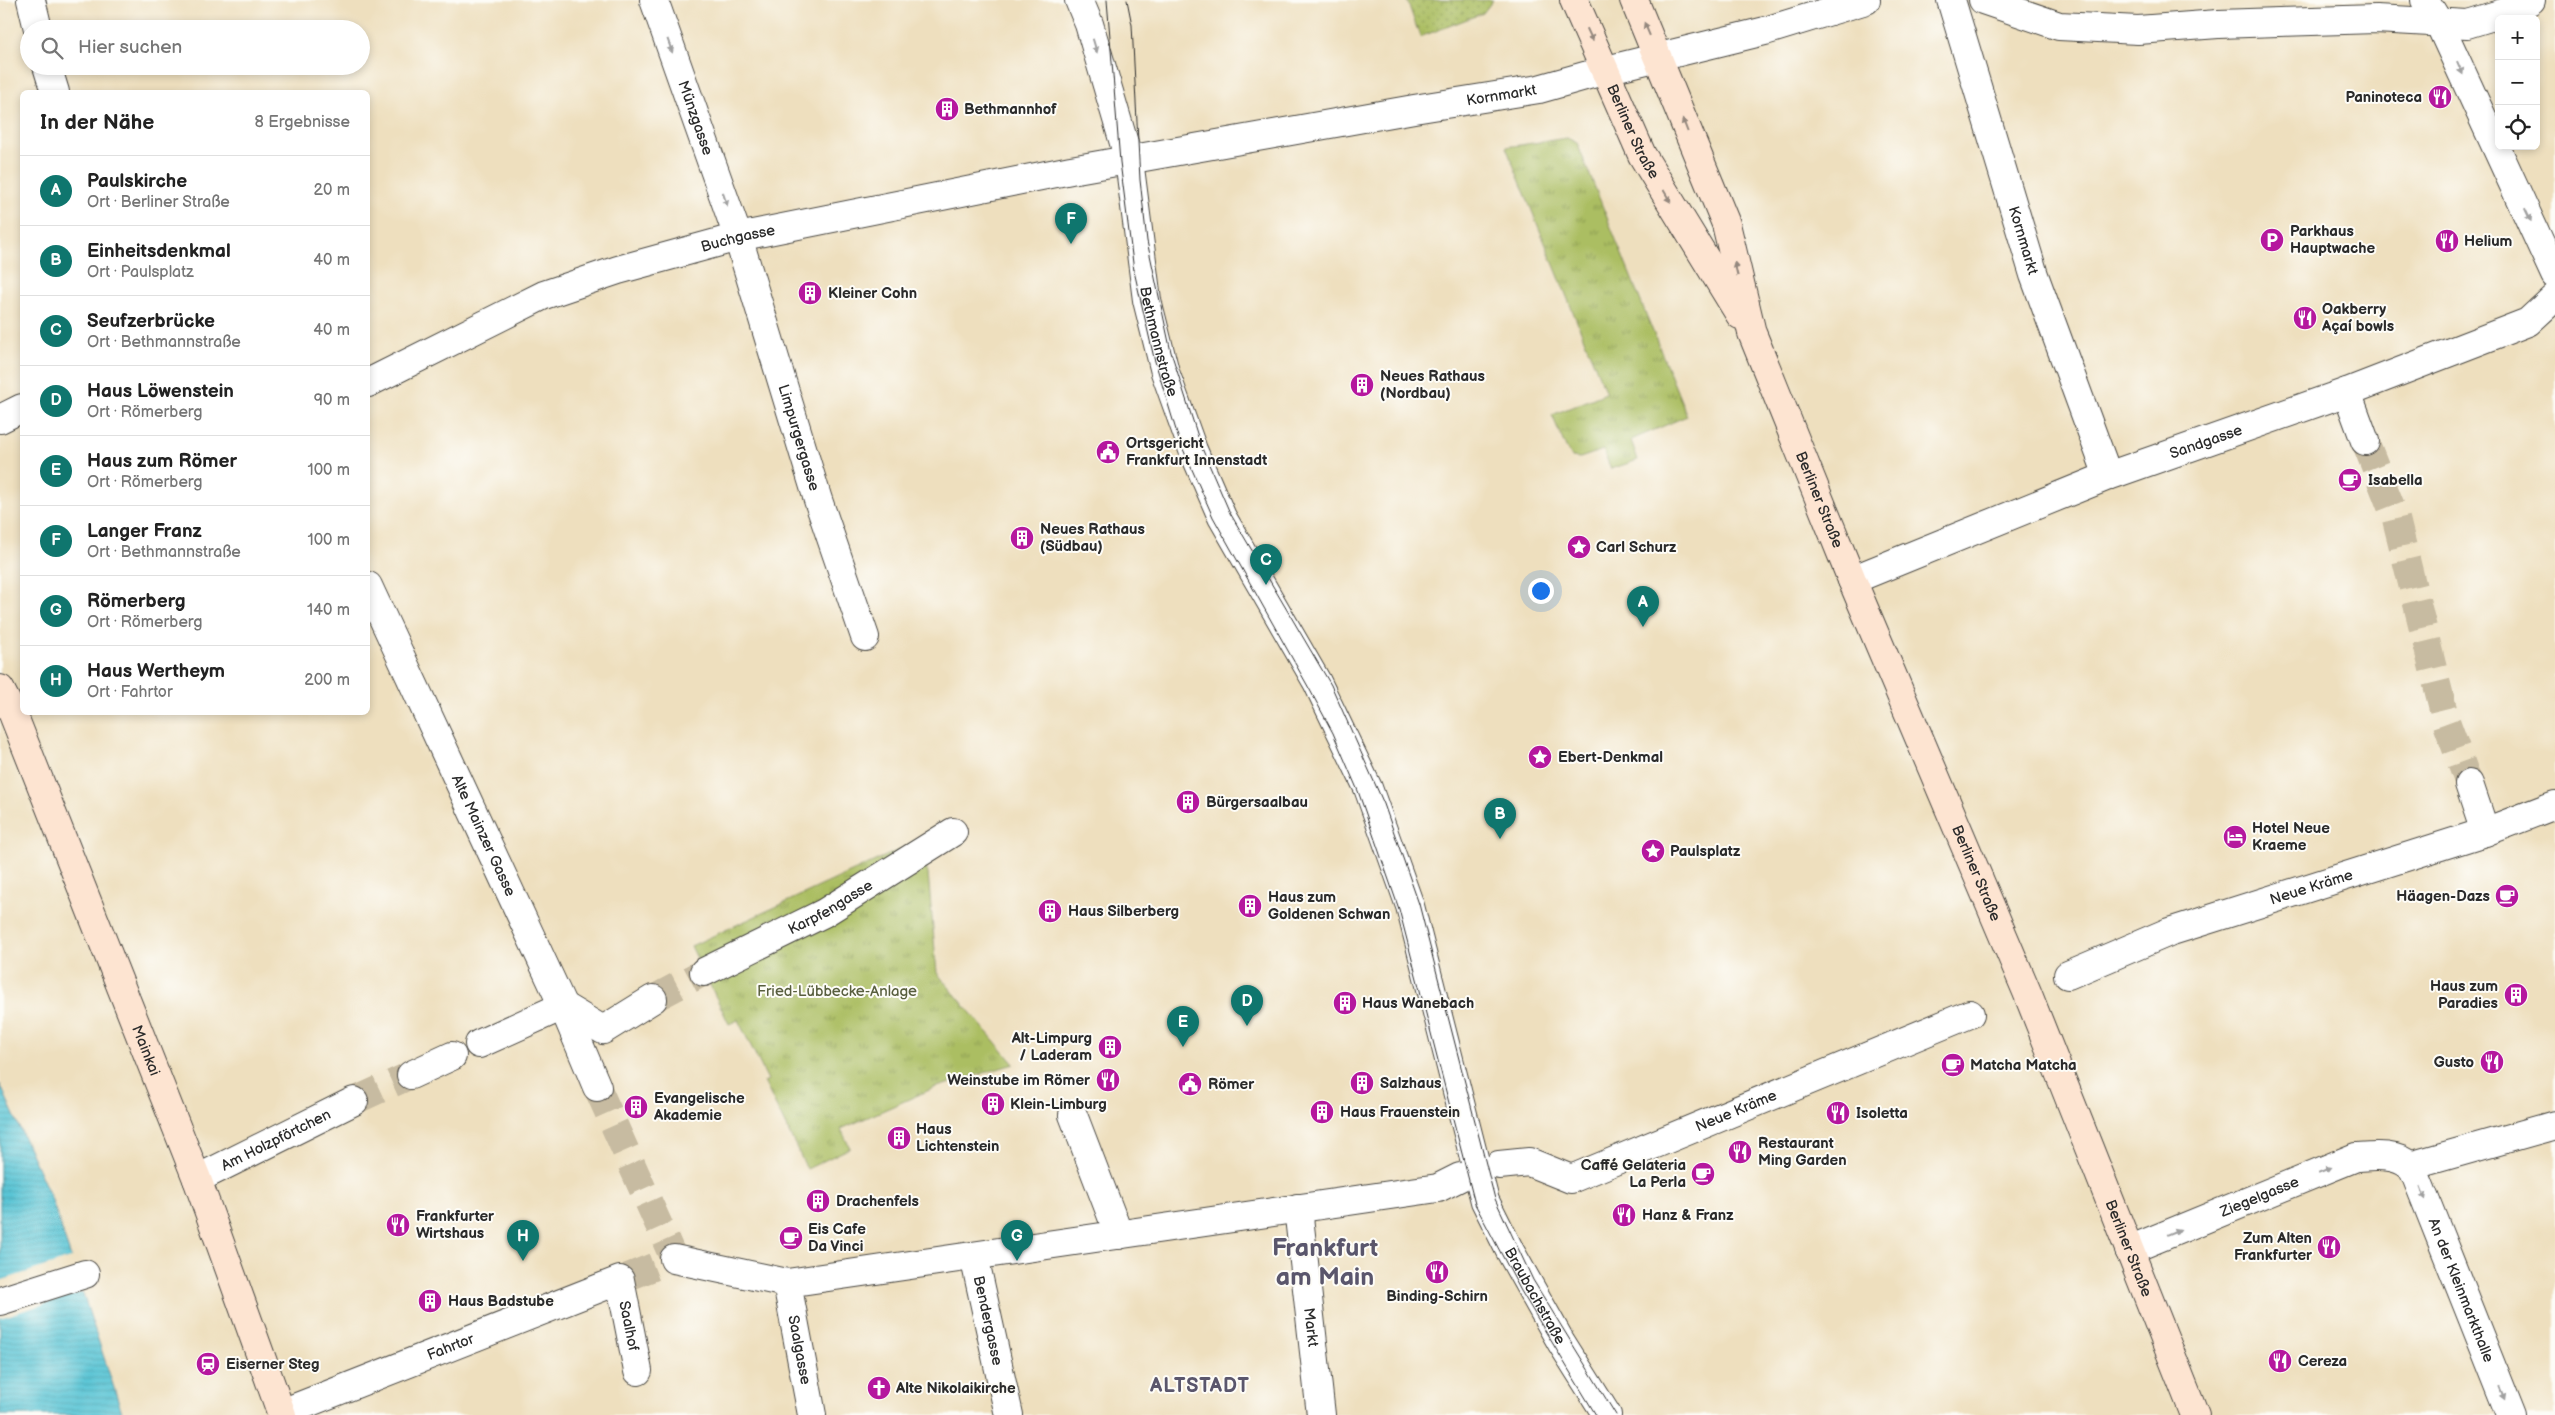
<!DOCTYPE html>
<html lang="de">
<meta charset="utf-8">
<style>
:root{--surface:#fff;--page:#f2f2f2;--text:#222;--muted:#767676;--line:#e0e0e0;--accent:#0f766e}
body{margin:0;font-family:"Balsamiq Sans",sans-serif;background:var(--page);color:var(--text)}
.controls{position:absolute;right:15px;top:15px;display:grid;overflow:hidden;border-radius:8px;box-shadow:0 2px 8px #0003}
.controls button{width:45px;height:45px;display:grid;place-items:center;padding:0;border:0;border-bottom:1px solid var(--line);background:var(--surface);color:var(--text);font:25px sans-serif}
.you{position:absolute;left:1540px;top:590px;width:18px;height:18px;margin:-12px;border:4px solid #fff;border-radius:50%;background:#1a73e8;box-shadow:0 0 0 8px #1a73e833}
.badge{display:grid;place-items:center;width:32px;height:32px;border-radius:50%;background:var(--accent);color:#fff;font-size:16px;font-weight:700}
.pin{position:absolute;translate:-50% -41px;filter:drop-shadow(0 1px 2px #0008)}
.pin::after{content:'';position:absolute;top:26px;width:18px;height:15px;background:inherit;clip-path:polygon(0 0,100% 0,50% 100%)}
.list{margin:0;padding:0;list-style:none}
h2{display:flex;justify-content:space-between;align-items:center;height:65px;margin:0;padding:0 20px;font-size:21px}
h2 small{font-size:16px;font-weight:400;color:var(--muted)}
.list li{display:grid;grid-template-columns:32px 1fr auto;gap:15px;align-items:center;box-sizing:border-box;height:70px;padding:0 20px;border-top:1px solid var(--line)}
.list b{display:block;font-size:19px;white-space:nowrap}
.list p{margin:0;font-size:16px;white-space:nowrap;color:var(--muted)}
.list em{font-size:16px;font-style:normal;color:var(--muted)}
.icon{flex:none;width:28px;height:28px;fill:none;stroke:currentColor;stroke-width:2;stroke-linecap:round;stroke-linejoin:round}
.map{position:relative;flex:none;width:2555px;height:1415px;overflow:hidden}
.search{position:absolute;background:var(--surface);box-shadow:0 2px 8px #0003;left:20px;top:20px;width:350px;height:55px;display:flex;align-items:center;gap:12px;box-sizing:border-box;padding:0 18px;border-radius:28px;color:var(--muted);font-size:19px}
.panel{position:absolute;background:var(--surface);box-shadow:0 2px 8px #0003;left:20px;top:90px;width:350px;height:625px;border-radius:8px}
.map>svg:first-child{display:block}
</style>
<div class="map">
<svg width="2555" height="1415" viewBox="0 0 2555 1415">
<defs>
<pattern id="grass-dots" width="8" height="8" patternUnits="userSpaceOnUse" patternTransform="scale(1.25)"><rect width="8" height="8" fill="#abbe62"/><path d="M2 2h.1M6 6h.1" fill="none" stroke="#8b9b51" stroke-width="1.8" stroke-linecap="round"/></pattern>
<pattern id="park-tufts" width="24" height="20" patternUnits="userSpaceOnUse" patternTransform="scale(1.25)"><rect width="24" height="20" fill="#abbe62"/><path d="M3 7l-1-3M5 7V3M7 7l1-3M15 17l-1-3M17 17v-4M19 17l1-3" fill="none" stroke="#8b9b51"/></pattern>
<pattern id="water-rules" width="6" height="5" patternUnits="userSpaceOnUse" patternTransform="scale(1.25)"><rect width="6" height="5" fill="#5ac5d5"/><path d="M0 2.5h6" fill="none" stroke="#4ea9b7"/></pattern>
</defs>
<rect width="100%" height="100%" fill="#fdfcf7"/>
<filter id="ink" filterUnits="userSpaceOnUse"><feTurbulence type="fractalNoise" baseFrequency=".02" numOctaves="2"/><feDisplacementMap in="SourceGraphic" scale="10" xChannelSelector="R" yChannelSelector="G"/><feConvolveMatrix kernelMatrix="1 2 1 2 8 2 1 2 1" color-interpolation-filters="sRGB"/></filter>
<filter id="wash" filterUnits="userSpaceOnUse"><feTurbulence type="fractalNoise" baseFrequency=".0096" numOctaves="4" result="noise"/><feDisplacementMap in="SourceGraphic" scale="20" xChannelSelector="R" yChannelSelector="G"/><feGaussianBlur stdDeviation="1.12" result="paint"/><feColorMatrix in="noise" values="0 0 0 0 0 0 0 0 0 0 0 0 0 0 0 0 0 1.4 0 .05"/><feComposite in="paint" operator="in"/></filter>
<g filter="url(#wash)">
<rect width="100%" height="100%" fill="#eedfbe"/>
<path fill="url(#grass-dots)" stroke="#6b7446" d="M1407 0H1493L1483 13 1420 37Z"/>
<path fill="url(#park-tufts)" stroke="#6b7446" d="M1567 138 1577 143 1687 416 1631 440 1638 460 1611 469 1603 450 1580 458 1572 457 1566 448 1552 415 1606 393 1506 147Z
M914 843 928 873 937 973 1014 1064 934 1088 841 1129 850 1148 807 1169 764 1082 768 1080 738 1020 729 1024 691 946Z"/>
<path fill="url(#water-rules)" stroke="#427880" d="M0 1084 52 1200 123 1415H0Z"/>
<path fill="#eedfbe" d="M74 1257 85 1291 0 1318V1281Z"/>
</g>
<g filter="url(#ink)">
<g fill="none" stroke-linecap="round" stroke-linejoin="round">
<path stroke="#c7bba1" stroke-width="28" stroke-dasharray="28 14" stroke-linecap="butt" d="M2365 441 2396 519 2446 721 2469 784
M653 999 704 972
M597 1087 674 1259 620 1280
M354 1101 411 1075"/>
<g stroke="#484641" stroke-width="30">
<g id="street">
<path d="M31 0 38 29"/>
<path id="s1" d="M654 0 738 237 818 500 865 637"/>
<path id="s2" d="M1079 0 1089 24 1129 160 1147 300 1165 372 1193 450 1222 517 1317 682 1368 788 1410 906 1485 1201 1510 1251 1561 1342 1607 1415"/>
<path id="s3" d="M1951 0 2034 275 2108 476"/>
<path d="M1983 0 2059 26 2138 30 2218 24 2376 19 2467 24 2516 9 2531 0"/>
<path d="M2425 0 2439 23 2555 275"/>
<path d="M47 66 55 92"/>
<path id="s4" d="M368 383 544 295 618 270 738 237 1071 170 1414 109 1539 89 1606 70 1765 31 1866 0"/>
<path d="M2347 392 2365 441"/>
<path d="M0 419 22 408"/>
<path id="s5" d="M1852 580 2108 476 2347 392 2528 322 2555 297"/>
<path id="s6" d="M368 586 563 1006 597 1087"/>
<path d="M2469 784 2485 832"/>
<path id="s7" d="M704 972 824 913 953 832"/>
<path id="s8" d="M2068 975 2169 932 2485 832 2555 805"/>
<path d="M563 1006 603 1030 653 999"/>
<path d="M479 1044 563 1006"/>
<path d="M411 1075 452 1056"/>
<path d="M1073 1115 1119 1235"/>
<path id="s9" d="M1499 1165 1529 1162 1571 1179 1970 1014"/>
<path d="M2410 1166 2555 1125"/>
<path id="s10" d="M197 1179 354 1101"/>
<path id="s11" d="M1298 1208 1321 1415"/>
<path id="s12" d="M2129 1250 2356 1157C2373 1156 2396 1153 2410 1166 2414 1170 2417 1179 2419 1184L2511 1415"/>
<path id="s13" d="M974 1256 1009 1415"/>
<path d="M674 1259 787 1283 1438 1188 1460 1177"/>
<path id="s14" d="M787 1283 812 1415"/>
<path d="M0 1301 85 1274"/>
<path id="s15" d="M282 1413 620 1280 638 1371"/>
</g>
</g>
<g stroke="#484641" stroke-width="30">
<g id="secondary">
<path id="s16" d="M1574 0 1642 155 1740 315"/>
<path id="s17" d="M1634 0 1726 224 1752 333 1852 580 2027 992 2195 1415"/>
<path id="s18" d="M0 689 13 714 197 1179 282 1415"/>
</g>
</g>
<use href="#street" stroke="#fff" stroke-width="28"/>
<use href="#secondary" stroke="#fde4d1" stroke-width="28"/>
<path stroke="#2b2b2b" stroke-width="1" d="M1107 0 1120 162 1134 271 1154 358 1179 440 1213 517 1310 690 1333 733 1358 791 1399 909 1475 1204 1521 1291 1596 1415
M1127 0 1132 25 1140 180 1147 241 1171 352 1201 446 1230 513 1331 685 1384 804 1419 904 1495 1199 1533 1280 1616 1415"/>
</g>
<defs><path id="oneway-solid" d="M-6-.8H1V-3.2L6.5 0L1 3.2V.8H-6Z" transform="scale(1.25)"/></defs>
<g fill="#94887e">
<use href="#oneway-solid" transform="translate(1647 29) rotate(-113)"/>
<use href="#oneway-solid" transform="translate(1590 35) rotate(65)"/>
<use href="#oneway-solid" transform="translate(1685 125) rotate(-111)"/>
<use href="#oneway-solid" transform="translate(1667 196) rotate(59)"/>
<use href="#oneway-solid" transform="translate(1736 269) rotate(-103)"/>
</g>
<g fill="#a0a0a0">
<use href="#oneway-solid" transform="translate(670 46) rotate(70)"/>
<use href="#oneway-solid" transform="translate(1095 46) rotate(73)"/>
<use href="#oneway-solid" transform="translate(2460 68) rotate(66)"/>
<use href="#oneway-solid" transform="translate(725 199) rotate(71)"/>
<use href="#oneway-solid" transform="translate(2528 215) rotate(65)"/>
<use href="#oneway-solid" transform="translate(2325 1170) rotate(-22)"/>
<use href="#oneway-solid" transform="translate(2423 1193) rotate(69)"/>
<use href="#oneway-solid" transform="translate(2174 1232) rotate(-22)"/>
<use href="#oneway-solid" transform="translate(2502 1393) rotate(68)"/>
</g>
</g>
<defs>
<g id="restaurant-disc" transform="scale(1.25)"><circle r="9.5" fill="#b5179e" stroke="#fdfcf7"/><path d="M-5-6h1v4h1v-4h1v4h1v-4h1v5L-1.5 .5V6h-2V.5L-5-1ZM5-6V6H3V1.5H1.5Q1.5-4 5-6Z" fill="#fff"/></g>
<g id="building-disc" transform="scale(1.25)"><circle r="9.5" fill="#b5179e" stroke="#fdfcf7"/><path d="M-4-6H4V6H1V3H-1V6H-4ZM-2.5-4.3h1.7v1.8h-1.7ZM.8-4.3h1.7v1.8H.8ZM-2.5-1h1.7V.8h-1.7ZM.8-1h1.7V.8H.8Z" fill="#fff"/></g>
<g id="parking-disc" transform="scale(1.25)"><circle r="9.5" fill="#b5179e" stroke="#fdfcf7"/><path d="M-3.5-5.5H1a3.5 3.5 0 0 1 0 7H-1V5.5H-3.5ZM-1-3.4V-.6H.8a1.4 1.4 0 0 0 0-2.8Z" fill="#fff"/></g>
<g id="civic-disc" transform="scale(1.25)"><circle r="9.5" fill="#b5179e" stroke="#fdfcf7"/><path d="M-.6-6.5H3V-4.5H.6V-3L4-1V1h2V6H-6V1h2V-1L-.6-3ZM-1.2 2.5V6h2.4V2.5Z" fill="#fff"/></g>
<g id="cafe-disc" transform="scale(1.25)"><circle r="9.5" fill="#b5179e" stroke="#fdfcf7"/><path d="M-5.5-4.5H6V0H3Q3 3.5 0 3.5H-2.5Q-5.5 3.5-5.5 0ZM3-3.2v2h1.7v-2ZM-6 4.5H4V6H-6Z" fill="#fff"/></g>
<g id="sight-disc" transform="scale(1.25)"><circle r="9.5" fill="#b5179e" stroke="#fdfcf7"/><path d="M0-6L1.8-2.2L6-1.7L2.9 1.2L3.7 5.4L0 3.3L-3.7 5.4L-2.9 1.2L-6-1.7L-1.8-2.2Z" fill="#fff"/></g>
<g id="hotel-disc" transform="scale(1.25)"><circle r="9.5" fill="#b5179e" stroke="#fdfcf7"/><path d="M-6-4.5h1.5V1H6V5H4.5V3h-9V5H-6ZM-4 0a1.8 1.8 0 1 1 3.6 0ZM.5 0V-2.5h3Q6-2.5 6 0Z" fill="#fff"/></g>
<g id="station-disc" transform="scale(1.25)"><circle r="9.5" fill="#b5179e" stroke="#fdfcf7"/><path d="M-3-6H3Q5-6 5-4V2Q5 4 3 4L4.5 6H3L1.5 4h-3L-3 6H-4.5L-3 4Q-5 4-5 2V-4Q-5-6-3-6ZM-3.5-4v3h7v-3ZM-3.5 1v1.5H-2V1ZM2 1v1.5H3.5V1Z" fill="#fff"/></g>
<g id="church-disc" transform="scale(1.25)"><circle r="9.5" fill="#b5179e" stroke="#fdfcf7"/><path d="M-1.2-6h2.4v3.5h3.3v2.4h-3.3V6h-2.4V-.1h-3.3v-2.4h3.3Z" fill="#fff"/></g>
</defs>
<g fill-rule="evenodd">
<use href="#restaurant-disc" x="2440" y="97"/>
<use href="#building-disc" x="947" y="109"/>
<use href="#parking-disc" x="2272" y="240"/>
<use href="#restaurant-disc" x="2447" y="241"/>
<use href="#building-disc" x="810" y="293"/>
<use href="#restaurant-disc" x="2305" y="318"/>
<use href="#building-disc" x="1362" y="385"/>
<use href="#civic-disc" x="1108" y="452"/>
<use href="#cafe-disc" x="2350" y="480"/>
<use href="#building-disc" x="1022" y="538"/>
<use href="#sight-disc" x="1579" y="547"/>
<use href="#sight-disc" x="1540" y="757"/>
<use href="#building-disc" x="1188" y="802"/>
<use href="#hotel-disc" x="2235" y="837"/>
<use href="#sight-disc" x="1653" y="851"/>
<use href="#cafe-disc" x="2507" y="896"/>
<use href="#building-disc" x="1250" y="906"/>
<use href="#building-disc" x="1050" y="911"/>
<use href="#building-disc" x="2516" y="995"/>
<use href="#building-disc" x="1345" y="1003"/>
<use href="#building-disc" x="1110" y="1047"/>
<use href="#restaurant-disc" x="2492" y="1062"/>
<use href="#cafe-disc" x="1953" y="1065"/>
<use href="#restaurant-disc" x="1108" y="1080"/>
<use href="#building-disc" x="1362" y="1083"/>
<use href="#civic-disc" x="1190" y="1084"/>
<use href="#building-disc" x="993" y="1104"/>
<use href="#building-disc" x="636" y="1107"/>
<use href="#building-disc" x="1322" y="1112"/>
<use href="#restaurant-disc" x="1838" y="1113"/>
<use href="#building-disc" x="899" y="1138"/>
<use href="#restaurant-disc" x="1740" y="1152"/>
<use href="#cafe-disc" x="1703" y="1174"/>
<use href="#building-disc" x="818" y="1201"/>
<use href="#restaurant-disc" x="1624" y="1215"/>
<use href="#restaurant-disc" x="398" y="1225"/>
<use href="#cafe-disc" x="791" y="1238"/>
<use href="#restaurant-disc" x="2329" y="1247"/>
<use href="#restaurant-disc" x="1437" y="1272"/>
<use href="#building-disc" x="430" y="1301"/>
<use href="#restaurant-disc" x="2280" y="1361"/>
<use href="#station-disc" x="208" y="1364"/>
<use href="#church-disc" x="879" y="1388"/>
</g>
<g text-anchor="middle" stroke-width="4" stroke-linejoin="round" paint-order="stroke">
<g font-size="15" fill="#2b2b2b" stroke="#fdfcf7">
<text dy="5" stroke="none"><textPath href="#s4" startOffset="1176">Kornmarkt</textPath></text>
<text dy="5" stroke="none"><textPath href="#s1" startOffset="125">Münzgasse</textPath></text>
<text dy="5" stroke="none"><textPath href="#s16" startOffset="144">Berliner Straße</textPath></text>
<text dy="5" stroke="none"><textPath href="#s4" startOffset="399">Buchgasse</textPath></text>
<text dy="5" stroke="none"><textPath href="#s3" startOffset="251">Kornmarkt</textPath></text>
<text dy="5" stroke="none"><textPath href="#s2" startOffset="352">Bethmannstraße</textPath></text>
<text dy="5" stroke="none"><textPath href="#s1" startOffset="461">Limpurgergasse</textPath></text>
<text dy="5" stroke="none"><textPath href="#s5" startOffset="380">Sandgasse</textPath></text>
<text dy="5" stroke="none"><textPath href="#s17" startOffset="534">Berliner Straße</textPath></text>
<text dy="5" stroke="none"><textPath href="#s6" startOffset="275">Alte Mainzer Gasse</textPath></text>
<text dy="5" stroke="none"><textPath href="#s17" startOffset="939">Berliner Straße</textPath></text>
<text dy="5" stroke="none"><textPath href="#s8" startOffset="259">Neue Kräme</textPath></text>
<text dy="5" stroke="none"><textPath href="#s7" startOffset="142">Karpfengasse</textPath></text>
<text dy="5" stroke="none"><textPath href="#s18" startOffset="390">Mainkai</textPath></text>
<text dy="5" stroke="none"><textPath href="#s9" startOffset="254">Neue Kräme</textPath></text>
<text dy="5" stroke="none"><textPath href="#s10" startOffset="88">Am Holzpförtchen</textPath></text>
<text dy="5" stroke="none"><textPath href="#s12" startOffset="141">Ziegelgasse</textPath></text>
<text dy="5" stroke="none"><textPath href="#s17" startOffset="1344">Berliner Straße</textPath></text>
<text dy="5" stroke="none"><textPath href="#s12" startOffset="436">An der Kleinmarkthalle</textPath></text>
<text dy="5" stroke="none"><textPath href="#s2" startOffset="1384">Braubachstraße</textPath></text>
<text dy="5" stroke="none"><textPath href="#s13" startOffset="66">Bendergasse</textPath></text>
<text dy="5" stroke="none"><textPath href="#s15" startOffset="410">Saalhof</textPath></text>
<text dy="5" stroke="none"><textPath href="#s11" startOffset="120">Markt</textPath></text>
<text dy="5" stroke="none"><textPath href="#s15" startOffset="181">Fahrtor</textPath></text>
<text dy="5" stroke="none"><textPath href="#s14" startOffset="68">Saalgasse</textPath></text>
</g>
<g font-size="15" font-weight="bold" fill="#2b2b2b" stroke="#fdfcf7" text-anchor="start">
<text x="2422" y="102" text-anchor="end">Paninoteca</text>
<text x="964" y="114">Bethmannhof</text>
<text x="2290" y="236">Parkhaus<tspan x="2290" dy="17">Hauptwache</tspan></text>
<text x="2464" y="246">Helium</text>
<text x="828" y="298">Kleiner Cohn</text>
<text x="2322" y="314">Oakberry<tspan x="2322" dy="17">Açaí bowls</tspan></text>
<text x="1380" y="381">Neues Rathaus<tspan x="1380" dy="17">(Nordbau)</tspan></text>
<text x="1126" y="448">Ortsgericht<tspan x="1126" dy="17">Frankfurt Innenstadt</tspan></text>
<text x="2368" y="485">Isabella</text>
<text x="1040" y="534">Neues Rathaus<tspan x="1040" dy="17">(Südbau)</tspan></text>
<text x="1596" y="552">Carl Schurz</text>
<text x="1558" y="762">Ebert-Denkmal</text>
<text x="1206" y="807">Bürgersaalbau</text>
<text x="2252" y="833">Hotel Neue<tspan x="2252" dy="17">Kraeme</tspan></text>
<text x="1670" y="856">Paulsplatz</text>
<text x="2490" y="901" text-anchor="end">Häagen-Dazs</text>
<text x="1268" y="902">Haus zum<tspan x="1268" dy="17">Goldenen Schwan</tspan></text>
<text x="1068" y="916">Haus Silberberg</text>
<text x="2498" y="991" text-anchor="end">Haus zum<tspan x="2498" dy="17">Paradies</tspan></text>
<text x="1362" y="1008">Haus Wanebach</text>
<text x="1092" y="1043" text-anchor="end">Alt-Limpurg<tspan x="1092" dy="17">/ Laderam</tspan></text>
<text x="2474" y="1067" text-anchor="end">Gusto</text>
<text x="1970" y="1070">Matcha Matcha</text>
<text x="1090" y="1085" text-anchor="end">Weinstube im Römer</text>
<text x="1380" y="1088">Salzhaus</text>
<text x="1208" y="1089">Römer</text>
<text x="654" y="1103">Evangelische<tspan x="654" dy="17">Akademie</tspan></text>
<text x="1010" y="1109">Klein-Limburg</text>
<text x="1340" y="1117">Haus Frauenstein</text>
<text x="1856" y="1118">Isoletta</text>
<text x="916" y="1134">Haus<tspan x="916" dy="17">Lichtenstein</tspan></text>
<text x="1758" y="1148">Restaurant<tspan x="1758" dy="17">Ming Garden</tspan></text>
<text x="1686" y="1170" text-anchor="end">Caffé Gelateria<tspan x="1686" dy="17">La Perla</tspan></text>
<text x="836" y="1206">Drachenfels</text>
<text x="1642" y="1220">Hanz &amp; Franz</text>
<text x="416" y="1221">Frankfurter<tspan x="416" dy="17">Wirtshaus</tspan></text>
<text x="808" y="1234">Eis Cafe<tspan x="808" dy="17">Da Vinci</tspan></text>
<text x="2312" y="1243" text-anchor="end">Zum Alten<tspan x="2312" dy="17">Frankfurter</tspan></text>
<text x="1437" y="1301" text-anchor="middle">Binding-Schirn</text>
<text x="448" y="1306">Haus Badstube</text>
<text x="2298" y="1366">Cereza</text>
<text x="226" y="1369">Eiserner Steg</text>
<text x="896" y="1393">Alte Nikolaikirche</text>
</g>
<g font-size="15" fill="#585e3e" stroke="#fdfcf7">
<text x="837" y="996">Fried-Lübbecke-Anlage</text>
</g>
<g font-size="20" font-weight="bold" letter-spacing="1" fill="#5a566c" stroke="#fdfcf7">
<text x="1200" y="1392">ALTSTADT</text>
</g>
<g font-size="25" font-weight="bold" fill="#5a566c" stroke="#fdfcf7">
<text x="1325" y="1256">Frankfurt<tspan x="1325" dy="29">am Main</tspan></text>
</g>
</g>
</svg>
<div class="controls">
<button>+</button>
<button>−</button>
<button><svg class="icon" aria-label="locate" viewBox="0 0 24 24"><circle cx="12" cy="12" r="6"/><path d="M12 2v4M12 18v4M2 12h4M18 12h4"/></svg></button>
</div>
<div class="you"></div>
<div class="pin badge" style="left:1643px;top:627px">A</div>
<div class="pin badge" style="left:1500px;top:839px">B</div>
<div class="pin badge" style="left:1266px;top:585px">C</div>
<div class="pin badge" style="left:1247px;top:1026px">D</div>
<div class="pin badge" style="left:1183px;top:1047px">E</div>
<div class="pin badge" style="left:1071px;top:244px">F</div>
<div class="pin badge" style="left:1017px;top:1261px">G</div>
<div class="pin badge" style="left:523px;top:1261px">H</div>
<div class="search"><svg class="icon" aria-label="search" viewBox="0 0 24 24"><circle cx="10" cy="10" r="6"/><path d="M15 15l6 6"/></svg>Hier suchen</div>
<section class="panel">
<h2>In der Nähe<small>8 Ergebnisse</small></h2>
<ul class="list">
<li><span class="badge">A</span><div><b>Paulskirche</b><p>Ort · Berliner Straße</p></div><em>20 m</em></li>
<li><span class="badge">B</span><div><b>Einheitsdenkmal</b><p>Ort · Paulsplatz</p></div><em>40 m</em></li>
<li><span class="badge">C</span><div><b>Seufzerbrücke</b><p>Ort · Bethmannstraße</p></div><em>40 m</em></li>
<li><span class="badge">D</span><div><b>Haus Löwenstein</b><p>Ort · Römerberg</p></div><em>90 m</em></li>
<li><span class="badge">E</span><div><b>Haus zum Römer</b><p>Ort · Römerberg</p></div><em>100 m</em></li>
<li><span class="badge">F</span><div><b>Langer Franz</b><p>Ort · Bethmannstraße</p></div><em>100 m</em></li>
<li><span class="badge">G</span><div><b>Römerberg</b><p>Ort · Römerberg</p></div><em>140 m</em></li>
<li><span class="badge">H</span><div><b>Haus Wertheym</b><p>Ort · Fahrtor</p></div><em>200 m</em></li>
</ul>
</section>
</div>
